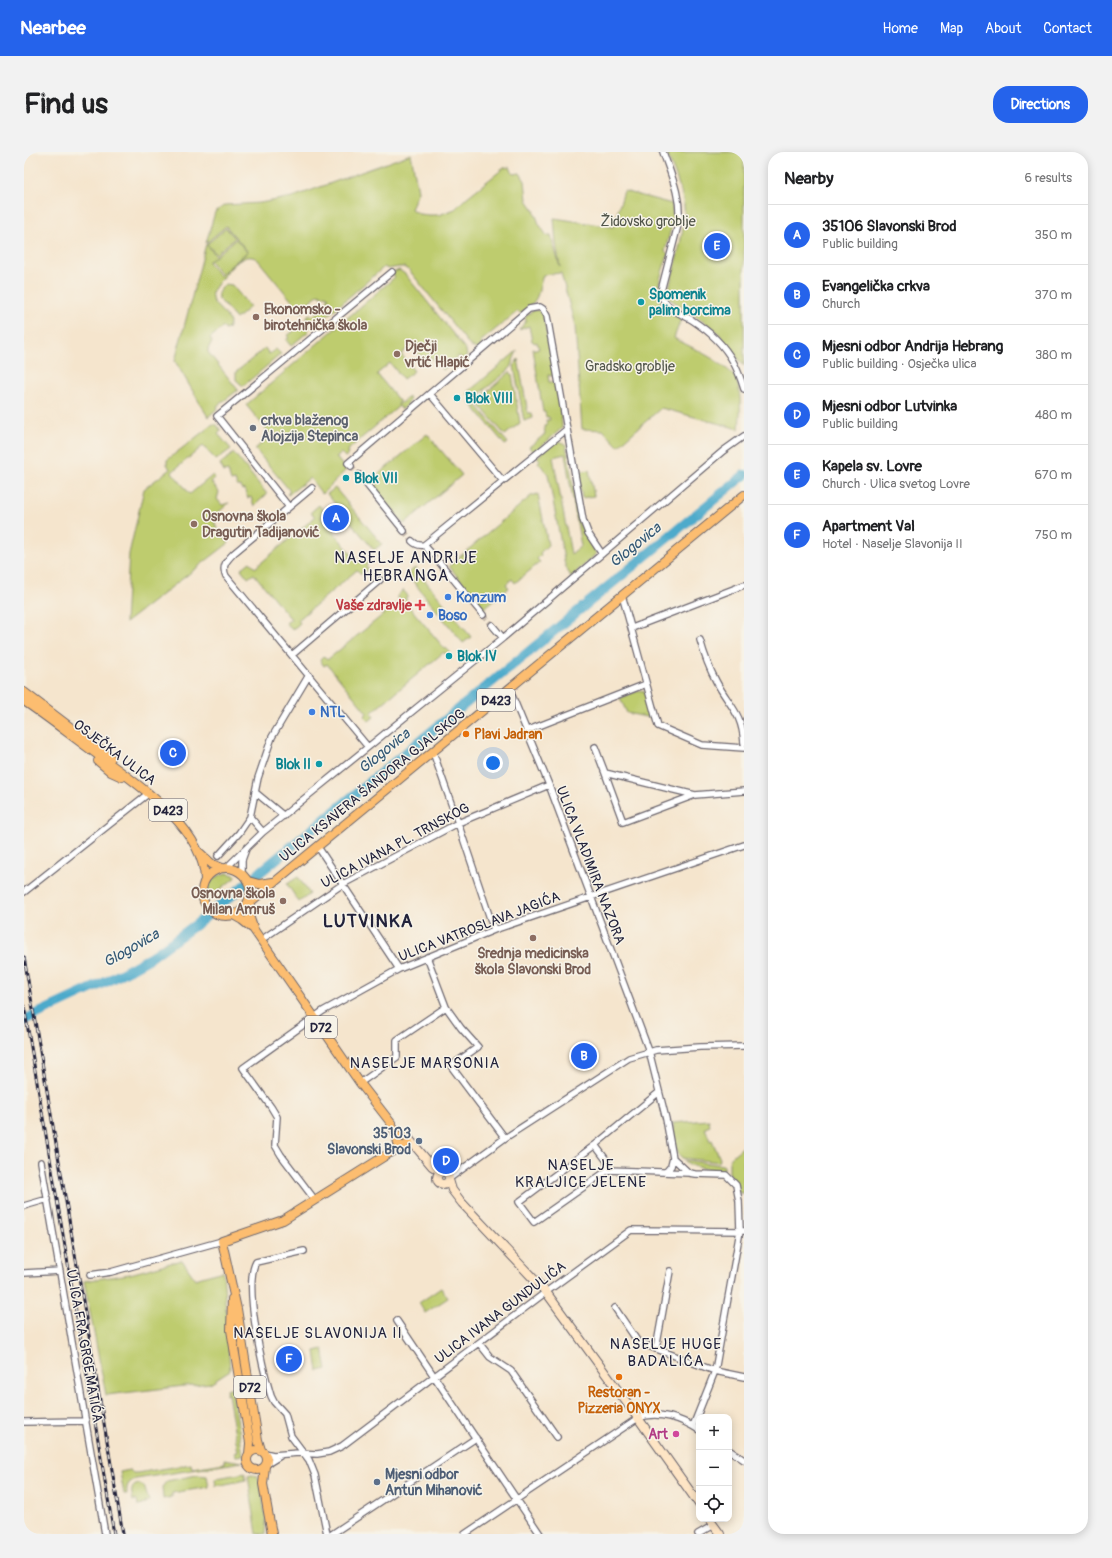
<!DOCTYPE html>
<meta charset="utf-8">
<style>
:root{--surface:#fff;--page:#f2f2f2;--text:#202124;--muted:#757577;--line:#e0e0e0;--accent:#2563eb}
body{margin:0;font-family:Pangolin,sans-serif;background:var(--page);color:var(--text)}
.controls{position:absolute;right:12px;bottom:12px;display:grid;overflow:hidden;border-radius:8px;box-shadow:0 2px 10px #0003}
.controls button{width:36px;height:36px;display:grid;place-items:center;padding:0;border:0;border-bottom:1px solid var(--line);background:var(--surface);color:var(--text);font:20px sans-serif}
.you{position:absolute;left:469px;top:611px;width:14px;height:14px;margin:-10px;border:3px solid #fff;border-radius:50%;background:#1a73e8;box-shadow:0 0 0 6px #1a73e833}
.badge{display:grid;place-items:center;width:26px;height:26px;border-radius:50%;background:var(--accent);color:#fff;font-size:13px;font-weight:700}
.pin{position:absolute;translate:-50% -50%;border:2px solid #fff;box-shadow:0 1px 4px #0006}
.list{margin:0;padding:0;list-style:none}
h2{display:flex;justify-content:space-between;align-items:center;height:52px;margin:0;padding:0 16px;font-size:17px}
h2 small{font-size:13px;font-weight:400;color:var(--muted)}
.list li{display:grid;grid-template-columns:26px 1fr auto;gap:12px;align-items:center;box-sizing:border-box;height:60px;padding:0 16px;border-top:1px solid var(--line)}
.list b{display:block;font-size:15px;white-space:nowrap}
.list p{margin:0;font-size:13px;white-space:nowrap;color:var(--muted)}
.list em{font-size:13px;font-style:normal;color:var(--muted)}
.icon{flex:none;width:22px;height:22px;fill:none;stroke:currentColor;stroke-width:2;stroke-linecap:round;stroke-linejoin:round}
.map{position:relative;flex:none;width:720px;height:1382px;overflow:hidden;border-radius:16px}
header{display:flex;align-items:center;gap:24px;box-sizing:border-box;height:56px;padding:0 20px;background:var(--accent);color:#fff}
header strong{font-size:19px}
nav{display:flex;gap:22px;margin-inline-start:auto;font-size:14px}
.intro{display:flex;align-items:center;justify-content:space-between;box-sizing:border-box;height:96px;padding:0 24px}
h1{margin:0;font-size:28px}
.button{padding:10px 18px;border-radius:16px;background:var(--accent);color:#fff;font-size:14px;font-weight:700}
main{display:flex;gap:24px;padding:0 24px}
aside{flex:1;background:var(--surface);border-radius:16px;box-shadow:0 2px 10px #0003}
.map>svg:first-child{display:block}
</style>
<header>
<strong>Nearbee</strong>
<nav><a>Home</a><a>Map</a><a>About</a><a>Contact</a></nav>
</header>
<div class="intro"><h1>Find us</h1><a class="button">Directions</a></div>
<main>
<div class="map">
<svg width="720" height="1382" viewBox="0 0 720 1382">
<rect width="100%" height="100%" fill="#f7f3e8"/>
<filter id="ink" filterUnits="userSpaceOnUse"><feTurbulence type="fractalNoise" baseFrequency=".025" numOctaves="2"/><feDisplacementMap in="SourceGraphic" scale="8" xChannelSelector="R" yChannelSelector="G"/><feConvolveMatrix kernelMatrix="1 2 1 2 8 2 1 2 1" color-interpolation-filters="sRGB"/></filter>
<filter id="wash" filterUnits="userSpaceOnUse"><feTurbulence type="fractalNoise" baseFrequency=".012" numOctaves="4" result="noise"/><feDisplacementMap in="SourceGraphic" scale="16" xChannelSelector="R" yChannelSelector="G"/><feGaussianBlur stdDeviation="0.9" result="paint"/><feColorMatrix in="noise" values="0 0 0 0 0 0 0 0 0 0 0 0 0 0 0 0 0 1.4 0 .05"/><feComposite in="paint" operator="in"/></filter>
<g filter="url(#wash)">
<rect width="100%" height="100%" fill="#f5e5cd"/>
<path fill="#becc6e" stroke="#707754" fill-rule="evenodd" d="M642 0H720V214L692 178 643 145C648 121 663 76 660 53 657 35 649 17 642 0Z
M387 2 394 39 387 57 395 62 404 63H415L431 57 442 46 480 16 486 15 489 22 496 21 501 29 503 48 510 58 515 72 523 84H527L536 115 532 92 530 66 589 75 600 39 648 52 649 69 641 99 644 102C640 116 628 141 639 154 643 159 651 163 657 167L650 186C666 195 708 213 713 230 718 245 716 262 715 277L637 256 594 294 579 278 558 277 551 174 537 121 519 123C512 146 517 145 497 162L494 159 456 190 458 193 452 198 450 195 448 196 385 118 380 115H375L364 117 360 115 289 176 283 169V164L285 162 289 164 303 152V149L305 145 302 143 298 144 295 142 281 153V159L277 160 234 108C218 94 196 129 188 140 185 153 203 160 206 171L204 177 201 178 199 175 186 186 188 189 184 197V200L214 238 193 254 194 256 184 265 151 209 182 92 192 104 184 110 196 124 224 100 202 74 182 91 191 60 201 53 236 51 269 45Z
M202 76 211 86 192 102 183 92Z
M212 87 223 100 197 122 186 109Z
M375 118 381 122 442 198 443 204 439 207 435 204 419 218 407 205 401 209 388 193 377 202 390 219 379 227 366 211 353 222 376 250 373 252 374 253 385 245C387 250 382 254 378 258L375 254 326 296 324 299 325 302 321 305 317 301 312 305 322 318 298 342 286 326 264 343 263 342 266 339 231 297 247 283 222 253 371 125 368 121Z
M201 132 208 133 226 155 212 167 194 146V141Z
M514 158 519 162 530 221 528 224 524 223 525 230H530L532 232 538 271V276L510 301 505 295 521 282 520 274 523 273 522 268H526L525 265H522L521 260H519L509 197H515L513 190 511 191 508 189 505 174 495 178 502 169 501 165 508 159Z
M279 172 285 179 267 194 262 188 265 186 263 184Z
M241 196 245 202 252 197 257 202 219 234 212 228V220Z
M493 199 485 218 450 246 443 241Z
M494 207 504 261H508L509 266 500 269 490 214Z
M486 220 488 222 496 271 481 283 452 249Z
M445 249 454 255 484 291 481 293Z
M189 272 193 273 197 279 194 282 207 297 192 308 179 294 148 320 166 342 189 323 191 326 187 330 195 340 193 347 198 353 205 351 189 365 193 377 205 391 101 471 105 402 120 337 146 317 143 312V308Z
M403 282 438 323 380 372 345 330Z
M536 289 542 293 544 303 556 373 572 400 571 403 547 425 541 413 524 322 514 310 516 308 513 305 530 290ZM541 302 557 394 547 402 529 305Z
M210 301 243 342 230 354 227 345 224 346 220 337 218 338 217 334H213L211 328 207 329 204 319 200 320 196 312Z
M565 318 570 344 558 346 553 320Z
M311 336 358 392 350 398 303 342Z
M514 342 524 393 516 401 517 403 513 407 516 410 491 431 488 427 482 432 485 436 459 457 425 414 507 344Z
M295 353 301 361 297 365 334 410 339 406 344 412 342 414 344 417 337 422 333 418 274 468 276 471 268 478 262 471 267 467 230 422 224 426 217 417 226 410 231 416 291 365 287 360Z
M391 416 447 485 439 491 383 422Z
M379 438 384 444 381 446 383 449 382 451 421 497 422 496 427 501 423 504 420 500 353 556 347 561 350 565 345 569 340 564 343 561 303 512 300 514 296 508 300 504 303 508 376 449 373 444Z
M617 538 622 541 627 566 603 561 596 546Z
M203 721 213 724 185 746C180 733 190 724 203 721Z
M274 725 286 742 275 750 263 732Z
M685 968 686 974 681 976 686 989 688 988 696 1007 695 1010 658 1006C649 997 650 983 649 971Z
M720 994V1041H715L712 1030 705 1021V1010L708 1004Z
M660 1008 698 1013 700 1014V1017L698 1019C686 1016 669 1018 660 1008Z
M158 1108 171 1127 199 1119 206 1218 186 1231 82 1243 60 1129 106 1122Z
M417 1136 424 1146 401 1161 395 1151Z
M299 1197 303 1217 294 1219 291 1199Z
M208 1235 219 1303 212 1304 210 1301 214 1300 204 1242 202 1243 203 1237Z
M200 1307 218 1310 112 1327C104 1330 102 1334 103 1342H100L96 1320 106 1318 109 1321H113L167 1312 168 1316 201 1311Z
M221 1321 222 1328 192 1334 191 1328 193 1326Z
M173 1323 183 1324 185 1335 148 1341V1345L139 1347 138 1335 143 1329Z
M228 1323 233 1324 236 1329 242 1369 241 1382H233L224 1324Z
M115 1332 120 1334 125 1349 122 1350V1352L114 1353 113 1348 109 1349C108 1342 105 1334 115 1332Z"/>
<g fill="none" stroke-linecap="round" stroke-linejoin="round">
<path stroke="#4daacb" stroke-width="10" d="M0 868 86 828 126 806 178 768 720 323"/>
</g>
</g>
<g filter="url(#ink)">
<g fill="none" stroke-linecap="round" stroke-linejoin="round">
<path stroke="#cbbeb0" stroke-width="5.5" stroke-dasharray="5.5 3" stroke-linecap="butt" d="M327 314 335 323
M380 379 388 389
M408 402 416 411
M459 463 468 473"/>
<g stroke="#6c666e" stroke-width="8">
<path id="street" d="M639 0C647 23 657 44 655 69L638 135C637 140 637 145 640 149 646 158 659 163 668 168 677 174 685 180 692 187 707 202 714 217 720 237
M406 242 479 329
M327 314 324 311 505 157 516 155 519 157 523 164 559 368 564 381 578 402
M335 323 380 379
M288 336 210 401C203 408 197 414 202 424L344 595
M265 355 193 264 368 120
M388 389C392 393 395 394 400 393
M408 402 400 393 542 278
M416 411 459 463
M598 443 634 574 678 593 720 596
M468 473 479 486
M608 476 720 433
M676 488C680 502 685 516 692 529 705 554 718 560 720 591
M268 503 356 428
M485 536 525 633 625 899 642 967 649 1006 665 1021 671 1022 702 1023 712 1033 715 1049 716 1079 691 1219 669 1274
M502 579 622 532
M571 595 581 621
M409 600 434 671 470 778
M231 640 260 664
M671 643 581 621 599 670 671 643 720 639
M226 665 239 680
M294 695 375 817
M194 704 215 681 226 665 234 626 248 585 285 523
M202 716 239 680 479 486 699 299 720 284
M218 722V708L222 697
M0 740 125 641
M237 788 319 732 434 671 525 633
M403 805 422 855
M336 931 373 905V888L422 855 437 876 454 895 427 914 481 986
M634 941 571 993 495 1050 510 1070 584 1018 665 1021
M571 993 583 1009 584 1018
M17 1010 81 1382
M422 1020 434 1018
M642 1020 647 1014 649 1006
M426 1026 481 986 605 906 632 898 676 895 720 894
M291 1048 257 1003 251 993 253 965 247 955 219 916 299 859 375 817 470 778 720 693
M0 1054 24 1047
M280 1099 232 1110C219 1133 239 1218 247 1244L250 1250 261 1262 267 1284 285 1308 291 1323 303 1382
M0 1121 36 1119
M66 1123 87 1120 198 1089
M591 1156 614 1190 691 1219 720 1225
M373 1169 516 1382
M455 1191 466 1205 487 1219 533 1285
M632 1197 646 1119
M0 1270 62 1269
M705 1298 720 1308
M241 1301 249 1303 275 1301 293 1302 305 1300 318 1294 522 1140 607 1078 720 1079
M243 1312 256 1304
M308 1382 452 1286
M441 1382 614 1266C634 1258 658 1267 675 1278
M674 1382 690 1373"/>
</g>
<g stroke="#6c666e" stroke-width="10">
<path id="secondary" d="M385 987 408 1014 417 1020
M413 1026a6 6 0 1 1 12 0a6 6 0 1 1-12 0Z
M425 1028 428 1038 438 1051 522 1140 614 1266 675 1352
M685 1367 696 1382"/>
</g>
<g stroke="#6c666e" stroke-width="10">
<path id="primary" d="M0 540 87 606
M0 549C25 566 49 585 74 603 112 631 180 675 181 728
M74 609 87 620 98 625
M176 701 188 712 198 716
M178 740a24 24 0 1 1 48 0a24 24 0 1 1-48 0Z
M224 729 235 732 249 730
M224 752 720 343
M222 755 230 778 336 931 367 971 374 987
M209 763 218 768 228 776
M373.5 989a5.5 5.5 0 1 1 11 0a5.5 5.5 0 1 1-11 0Z
M208 1147 207 1178 226 1291 225 1302
M223 1308a10 10 0 1 1 20 0a10 10 0 1 1-20 0Z
M237 1298 234 1288 213 1157 198 1089 259 1068 364 1002 379 994
M241 1314 239 1332 248 1382"/>
</g>
<use href="#street" stroke="#fff" stroke-width="5.5"/>
<use href="#secondary" stroke="#fee5c5" stroke-width="8"/>
<use href="#primary" stroke="#fcbd6f" stroke-width="8"/>
<g stroke="#22223b" stroke-width="3">
<path id="rail" d="M0 805 99 1382
M0 854 90 1382"/>
</g>
<use href="#rail" stroke="#f7f3e8" stroke-width="1.5" stroke-dasharray="4.5" stroke-linecap="butt"/>
</g>
</g>
<g fill="#0f9aa8" stroke="#f7f3e8" stroke-width="1.5">
<circle cx="617" cy="150" r="4"/>
<circle cx="433" cy="246" r="4"/>
<circle cx="322" cy="326" r="4"/>
<circle cx="425" cy="504" r="4"/>
<circle cx="295" cy="612" r="4"/>
</g>
<g fill="#8d6e63" stroke="#f7f3e8" stroke-width="1.5">
<circle cx="232" cy="165" r="4"/>
<circle cx="373" cy="202" r="4"/>
<circle cx="170" cy="372" r="4"/>
<circle cx="259" cy="749" r="4"/>
<circle cx="509" cy="786" r="4"/>
</g>
<circle fill="#6b7280" stroke="#f7f3e8" stroke-width="1.5" cx="229" cy="276" r="4"/>
<g fill="#3f7fe0" stroke="#f7f3e8" stroke-width="1.5">
<circle cx="424" cy="445" r="4"/>
<circle cx="406" cy="463" r="4"/>
<circle cx="288" cy="560" r="4"/>
</g>
<path fill="#e0444e" stroke="#f7f3e8" stroke-width="1.5" d="M394 447h4v4h4v4h-4v4h-4v-4h-4v-4h4z"/>
<g fill="#e8710a" stroke="#f7f3e8" stroke-width="1.5">
<circle cx="442" cy="582" r="4"/>
<circle cx="595" cy="1225" r="4"/>
</g>
<g fill="#5c6f8a" stroke="#f7f3e8" stroke-width="1.5">
<circle cx="395" cy="989" r="4"/>
<circle cx="353" cy="1330" r="4"/>
</g>
<circle fill="#d1479c" stroke="#f7f3e8" stroke-width="1.5" cx="652" cy="1282" r="4"/>
<g text-anchor="middle" stroke-width="3" stroke-linejoin="round" paint-order="stroke">
<g fill="#f7f3e8" stroke="#62616f" stroke-width="1">
<rect x="453" y="537" width="38" height="22" rx="3"/>
<rect x="125" y="647" width="38" height="22" rx="3"/>
<rect x="281" y="864" width="32" height="22" rx="3"/>
<rect x="210" y="1224" width="32" height="22" rx="3"/>
</g>
<g font-size="13" font-weight="bold" fill="#22223b">
<text x="472" y="553">D423</text>
<text x="144" y="663">D423</text>
<text x="297" y="880">D72</text>
<text x="226" y="1240">D72</text>
</g>
<g font-size="14" fill="#51554a" stroke="#f7f3e8">
<text x="624" y="74">Židovsko groblje</text>
<text x="606" y="219">Gradsko groblje</text>
</g>
<g font-size="14" font-weight="bold" fill="#0d838f" stroke="#f7f3e8" text-anchor="start">
<text x="625" y="147">Spomenik<tspan x="625" dy="16">palim borcima</tspan></text>
<text x="441" y="251">Blok VIII</text>
<text x="330" y="331">Blok VII</text>
<text x="433" y="509">Blok IV</text>
<text x="287" y="617" text-anchor="end">Blok II</text>
</g>
<g font-size="14" font-weight="bold" fill="#785e54" stroke="#f7f3e8" text-anchor="start">
<text x="240" y="162">Ekonomsko -<tspan x="240" dy="16">birotehnička škola</tspan></text>
<text x="381" y="199">Dječji<tspan x="381" dy="16">vrtić Hlapić</tspan></text>
<text x="178" y="369">Osnovna škola<tspan x="178" dy="16">Dragutin Tadijanović</tspan></text>
<text x="251" y="746" text-anchor="end">Osnovna škola<tspan x="251" dy="16">Milan Amruš</tspan></text>
<text x="509" y="806" text-anchor="middle">Srednja medicinska<tspan x="509" dy="16">škola Slavonski Brod</tspan></text>
</g>
<g font-size="14" font-weight="bold" fill="#5b616d" stroke="#f7f3e8" text-anchor="start">
<text x="237" y="273">crkva blaženog<tspan x="237" dy="16">Alojzija Stepinca</tspan></text>
</g>
<g font-size="14" font-weight="bold" fill="#366cbe" stroke="#f7f3e8" text-anchor="start">
<text x="432" y="450">Konzum</text>
<text x="414" y="468">Boso</text>
<text x="296" y="565">NTL</text>
</g>
<g font-size="14" font-weight="bold" fill="#be3a42" stroke="#f7f3e8" text-anchor="end">
<text x="388" y="458">Vaše zdravlje</text>
</g>
<g font-size="14" font-weight="bold" fill="#c56008" stroke="#f7f3e8" text-anchor="start">
<text x="450" y="587">Plavi Jadran</text>
<text x="595" y="1245" text-anchor="middle">Restoran -<tspan x="595" dy="16">Pizzeria ONYX</tspan></text>
</g>
<g font-size="14" fill="#22223b" stroke="#f7f3e8">
<text transform="translate(91 600) rotate(37)" y="5">OSJEČKA ULICA</text>
<text transform="translate(348 633) rotate(-39)" y="5">ULICA KSAVERA ŠANDORA GJALSKOG</text>
<text transform="translate(371 693) rotate(-28)" y="5">ULICA IVANA PL. TRNSKOG</text>
<text transform="translate(567 713) rotate(69)" y="5">ULICA VLADIMIRA NAZORA</text>
<text transform="translate(455 774) rotate(-21)" y="5">ULICA VATROSLAVA JAGIĆA</text>
<text transform="translate(476 1160) rotate(-37)" y="5">ULICA IVANA GUNDULIĆA</text>
<text transform="translate(61 1194) rotate(80)" y="5">ULICA FRA GRGE MATIĆA</text>
</g>
<g font-size="14" font-weight="bold" fill="#4e5e75" stroke="#f7f3e8" text-anchor="end">
<text x="387" y="986">35103<tspan x="387" dy="16">Slavonski Brod</tspan></text>
<text x="361" y="1327" text-anchor="start">Mjesni odbor<tspan x="361" dy="16">Antun Mihanović</tspan></text>
</g>
<g font-size="14" font-weight="bold" fill="#b23c85" stroke="#f7f3e8" text-anchor="end">
<text x="644" y="1287">Art</text>
</g>
<g font-size="15" font-style="italic" fill="#335875" stroke="#f7f3e8">
<text transform="translate(611 393) rotate(-39)" y="5">Glogovica</text>
<text transform="translate(360 599) rotate(-39)" y="5">Glogovica</text>
<text transform="translate(107 796) rotate(-30)" y="5">Glogovica</text>
</g>
<g font-size="15" letter-spacing="1" fill="#22223b" stroke="#f7f3e8">
<text x="401" y="916">NASELJE MARSONIA</text>
<text x="557" y="1018">NASELJE<tspan x="557" dy="17">KRALJICE JELENE</tspan></text>
<text x="294" y="1186">NASELJE SLAVONIJA II</text>
<text x="642" y="1197">NASELJE HUGE<tspan x="642" dy="17">BADALIĆA</tspan></text>
</g>
<g font-size="16" letter-spacing="1" fill="#22223b" stroke="#f7f3e8">
<text x="382" y="411">NASELJE ANDRIJE<tspan x="382" dy="18">HEBRANGA</tspan></text>
</g>
<g font-size="18" font-weight="bold" letter-spacing="1" fill="#22223b" stroke="#f7f3e8">
<text x="344" y="775">LUTVINKA</text>
</g>
</g>
</svg>
<div class="controls">
<button>+</button>
<button>−</button>
<button><svg class="icon" aria-label="locate" viewBox="0 0 24 24"><circle cx="12" cy="12" r="6"/><path d="M12 2v4M12 18v4M2 12h4M18 12h4"/></svg></button>
</div>
<div class="you"></div>
<div class="pin badge" style="left:312px;top:366px">A</div>
<div class="pin badge" style="left:560px;top:904px">B</div>
<div class="pin badge" style="left:149px;top:601px">C</div>
<div class="pin badge" style="left:422px;top:1009px">D</div>
<div class="pin badge" style="left:693px;top:94px">E</div>
<div class="pin badge" style="left:265px;top:1207px">F</div>
</div>
<aside>
<h2>Nearby<small>6 results</small></h2>
<ul class="list">
<li><span class="badge">A</span><div><b>35106 Slavonski Brod</b><p>Public building</p></div><em>350 m</em></li>
<li><span class="badge">B</span><div><b>Evangelička crkva</b><p>Church</p></div><em>370 m</em></li>
<li><span class="badge">C</span><div><b>Mjesni odbor Andrija Hebrang</b><p>Public building · Osječka ulica</p></div><em>380 m</em></li>
<li><span class="badge">D</span><div><b>Mjesni odbor Lutvinka</b><p>Public building</p></div><em>480 m</em></li>
<li><span class="badge">E</span><div><b>Kapela sv. Lovre</b><p>Church · Ulica svetog Lovre</p></div><em>670 m</em></li>
<li><span class="badge">F</span><div><b>Apartment Val</b><p>Hotel · Naselje Slavonija II</p></div><em>750 m</em></li>
</ul>
</aside>
</main>
